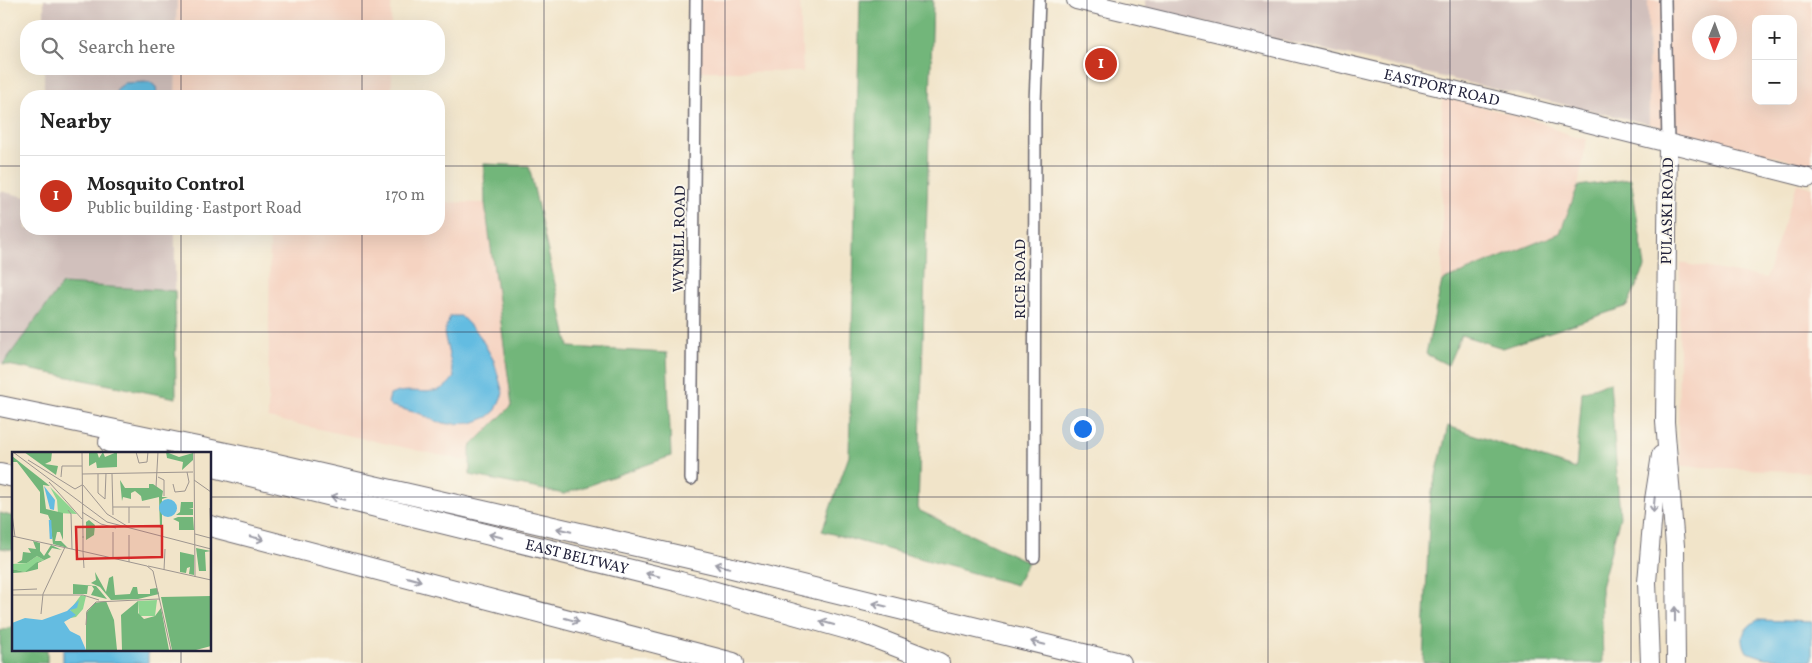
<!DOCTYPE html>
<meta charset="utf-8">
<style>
:root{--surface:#fff;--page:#f6f6f6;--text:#222;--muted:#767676;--line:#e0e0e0;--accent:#c8321e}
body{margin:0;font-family:Vollkorn,serif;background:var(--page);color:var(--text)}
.controls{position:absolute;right:15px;top:15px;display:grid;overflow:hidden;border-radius:10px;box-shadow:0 5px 20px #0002}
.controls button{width:45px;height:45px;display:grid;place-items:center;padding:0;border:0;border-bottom:1px solid var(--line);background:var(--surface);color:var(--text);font:25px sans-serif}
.compass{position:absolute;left:1692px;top:15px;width:45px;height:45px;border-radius:50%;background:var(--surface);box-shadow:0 5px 20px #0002;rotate:181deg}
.you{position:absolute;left:1082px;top:428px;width:18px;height:18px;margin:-12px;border:4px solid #fff;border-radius:50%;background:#1a73e8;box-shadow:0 0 0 8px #1a73e833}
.badge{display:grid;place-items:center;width:32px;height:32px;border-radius:50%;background:var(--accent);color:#fff;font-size:16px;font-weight:700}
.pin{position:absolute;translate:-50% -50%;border:2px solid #fff;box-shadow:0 1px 5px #0006}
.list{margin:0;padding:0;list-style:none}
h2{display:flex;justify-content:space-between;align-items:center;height:65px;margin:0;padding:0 20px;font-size:21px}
h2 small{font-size:16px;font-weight:400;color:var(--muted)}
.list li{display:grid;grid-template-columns:32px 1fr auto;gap:15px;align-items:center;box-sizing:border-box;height:80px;padding:0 20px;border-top:1px solid var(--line)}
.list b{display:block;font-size:19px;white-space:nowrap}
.list p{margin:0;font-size:16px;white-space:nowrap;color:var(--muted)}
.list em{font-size:16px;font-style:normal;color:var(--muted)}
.icon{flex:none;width:28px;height:28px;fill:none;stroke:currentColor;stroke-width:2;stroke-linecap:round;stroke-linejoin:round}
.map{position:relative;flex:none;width:1812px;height:663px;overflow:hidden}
.search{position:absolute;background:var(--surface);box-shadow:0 5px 20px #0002;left:20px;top:20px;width:425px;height:55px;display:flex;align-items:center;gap:12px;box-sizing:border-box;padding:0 18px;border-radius:20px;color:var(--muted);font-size:19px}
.panel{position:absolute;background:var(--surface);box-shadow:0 5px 20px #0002;left:20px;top:90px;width:425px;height:145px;border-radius:20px}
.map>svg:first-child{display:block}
</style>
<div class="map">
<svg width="1812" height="663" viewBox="0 0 1812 663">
<rect width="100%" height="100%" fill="#fbf7ec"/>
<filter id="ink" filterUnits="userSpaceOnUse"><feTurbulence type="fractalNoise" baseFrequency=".02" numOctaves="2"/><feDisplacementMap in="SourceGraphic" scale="10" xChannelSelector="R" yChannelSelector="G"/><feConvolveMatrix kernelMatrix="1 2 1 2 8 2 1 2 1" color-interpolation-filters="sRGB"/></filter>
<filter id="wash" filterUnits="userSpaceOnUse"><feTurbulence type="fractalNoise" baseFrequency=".0096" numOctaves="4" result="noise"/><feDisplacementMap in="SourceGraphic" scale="20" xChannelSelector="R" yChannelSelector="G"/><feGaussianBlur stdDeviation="1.12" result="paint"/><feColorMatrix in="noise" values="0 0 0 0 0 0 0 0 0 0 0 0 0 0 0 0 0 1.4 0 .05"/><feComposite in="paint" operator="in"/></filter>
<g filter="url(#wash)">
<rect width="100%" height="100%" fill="#f1e4c9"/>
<path fill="#f5d3c1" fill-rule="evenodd" d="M177 0H391V26H176Z
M700 0H800L803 72 700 71Z
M1648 0H1812V166L1649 124ZM1756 19H1793V101H1756ZM1700 22H1730V52H1700Z
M176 69H392V96H175Z
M1442 96 1540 122 1570 136 1587 139 1578 186 1560 233 1442 281Z
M1797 184 1812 187V472L1682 466 1678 436 1680 263 1766 278Z
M439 202 485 203 512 405 470 447 471 462 268 418 270 229H439Z"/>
<path fill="#d1c0bc" d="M44 0H177L176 26H44Z
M1145 0H1648L1649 124 1145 9Z
M44 69H176L175 96H44Z
M0 191 26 197V229H175V291L62 284 3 364 0 363Z"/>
<path fill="#72b67a" stroke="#4a6c5a" d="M860 0H933L918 510 1028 562 1016 585 822 531 849 456Z
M484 164 529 166 569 347 667 353 671 456 564 494 470 475V447L512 405 485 203Z
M1631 179 1645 267 1627 306 1503 348 1461 335 1448 365 1426 354 1442 281 1560 233 1578 186Z
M62 284 175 291 176 398 3 364Z
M1610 382 1620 517 1601 587 1603 663H1423L1430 500 1448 426 1576 469 1582 392Z
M0 513 14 517V550L0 548Z
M14 626V649H47V663H0V631Z"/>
<path fill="#64bce1" stroke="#436f8e" d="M150 82 156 87 157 96H115L117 89 125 83Z
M450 316H461L480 336 494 361 503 393 496 410 488 417 472 423 448 424 435 421 421 414 391 406 388 403 390 395C414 384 437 403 454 377L444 333Z
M1758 620 1812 622V661L1765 658 1747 652C1739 637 1743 628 1758 620Z
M63 649H148V663H63Z"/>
</g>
<g filter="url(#ink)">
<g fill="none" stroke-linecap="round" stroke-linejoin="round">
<g stroke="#6a666d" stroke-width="14">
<path id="minor" d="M1665 0 1668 143
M691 479 696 0
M1034 557 1035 103 1039 0"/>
</g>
<g stroke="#6a666d" stroke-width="20">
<g id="primary">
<path id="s1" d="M1076 0 1520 106 1808 178"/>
<path d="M1668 143 1665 422 1675 546 1676 663"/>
<path d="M1650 663 1647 582 1654 500 1661 455"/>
</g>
</g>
<g stroke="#6a666d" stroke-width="22">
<g id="motorway">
<path d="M0 406 260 460 728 567 1120 663"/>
<path d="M109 442 156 453"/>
<path id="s2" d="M210 466 680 582 865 634 939 663"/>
<path d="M0 474 14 477"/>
<path d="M210 526 733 663"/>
</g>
</g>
<use href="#minor" stroke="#fff" stroke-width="11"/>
<use href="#primary" stroke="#fff" stroke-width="18"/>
<use href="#motorway" stroke="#fff" stroke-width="20"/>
</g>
<defs><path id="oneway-shaft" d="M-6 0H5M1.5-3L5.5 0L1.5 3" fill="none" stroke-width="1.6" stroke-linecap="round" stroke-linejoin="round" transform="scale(1.25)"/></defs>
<g stroke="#9c9ca7">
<use href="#oneway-shaft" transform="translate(338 498) rotate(-166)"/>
<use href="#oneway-shaft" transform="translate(1654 505) rotate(95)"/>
<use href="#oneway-shaft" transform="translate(564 530) rotate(-167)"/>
<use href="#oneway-shaft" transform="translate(496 536) rotate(-166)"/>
<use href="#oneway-shaft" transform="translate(257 538) rotate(14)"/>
<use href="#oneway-shaft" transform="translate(722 566) rotate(-167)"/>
<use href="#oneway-shaft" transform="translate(653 575) rotate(-166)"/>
<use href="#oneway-shaft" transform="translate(414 579) rotate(15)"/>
<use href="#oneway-shaft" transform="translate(880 605) rotate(-166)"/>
<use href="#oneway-shaft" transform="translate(1675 614) rotate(-90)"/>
<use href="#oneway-shaft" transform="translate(572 620) rotate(15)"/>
<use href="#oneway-shaft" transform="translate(827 623) rotate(-164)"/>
<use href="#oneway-shaft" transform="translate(1038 643) rotate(-166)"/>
</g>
</g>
<path fill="none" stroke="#22223b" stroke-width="1" stroke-opacity="0.55" d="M181 0V26M362 0V26M544 0V663M725 0V663M906 0V663M1087 0V663M1268 0V663M1450 0V663M1631 0V663M181 69V96M362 69V96M0 166H26M439 166H1812M181 229V453M362 229V663M0 332H1812M0 497H14M210 497H1812M181 649V663"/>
<g text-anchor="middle" stroke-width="4" stroke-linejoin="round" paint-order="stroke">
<g font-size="15" fill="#22223b" stroke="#fbf7ec">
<text dy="5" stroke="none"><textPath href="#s1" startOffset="376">EASTPORT ROAD</textPath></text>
<text transform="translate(1667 211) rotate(-89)" y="5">PULASKI ROAD</text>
<text transform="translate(679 239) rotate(-89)" y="5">WYNELL ROAD</text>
<text transform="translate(1020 279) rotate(-90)" y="5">RICE ROAD</text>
<text dy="5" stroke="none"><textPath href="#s2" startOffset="378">EAST BELTWAY</textPath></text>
</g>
</g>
<g transform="translate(12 452)">
<rect width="199" height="199" fill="#f1e4c9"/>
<path d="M38 35 65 62 46 61 45 48ZM25 104 32 108 25 110 22 116 13 120 0 117V112L15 111ZM69 143 74 144 71 157 64 165 53 167V161L62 163 58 158ZM145 148 143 164H127L126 149Z" fill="#8ed590"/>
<path d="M12 0H40L39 9 33 12 46 14 44 23ZM77 0H85L87 6 91 0 93 5 105 0V15L85 16 84 10 77 14ZM154 0 167 5 181 1V8L170 18 171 10 155 6ZM0 4 38 34 31 33 34 57 51 61V88L48 80H45L43 89H49L56 96 41 92 38 68 36 63 28 61V40L5 10H0ZM108 28 113 36H137V32H141L151 39 150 45H156L150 47V75L148 76 147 45 130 49 129 44 123 39 119 41V47L111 45 110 49ZM169 50H181V56L177 57H181V63H164L168 60ZM166 65H181L182 78H167V70L161 67ZM77 68 83 73 82 83 74 88V70ZM21 89 28 91V99L32 104 39 93 50 98 40 96 36 102 39 105 26 111V117L14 120 1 121 0 123V117L13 120 25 110 32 108 25 104 15 111H5L10 108 11 100 19 101 16 96 24 97ZM184 96 199 99 193 100 194 119H187ZM168 100 182 103V123L177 122 178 115 175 116 174 121 168 120ZM83 120 94 140 97 126 101 124 103 143 118 142 121 135H125L126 142H138V137L145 136 147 142 126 147 99 148 88 135 79 131 84 128ZM61 132 84 134 95 147 79 143 82 137 80 134H76L75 142H61ZM199 144V194L184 198H160L149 145ZM94 149 102 168 105 198H74V161L83 151ZM126 149V161L132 167 143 164 149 156 157 198H110L109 163Z" fill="#72b67a"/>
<path d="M32 34 43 48 42 58 38 57ZM147 56a9 9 0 1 1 18 0a9 9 0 1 1-18 0ZM67 148 65 156 58 158 64 163 52 170 58 179 68 184 74 198H0V171L13 166 30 168 55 159Z" fill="#64bce1"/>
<path fill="none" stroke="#64bce1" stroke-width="2.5" d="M38 68 39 87"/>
<path fill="none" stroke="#9e9690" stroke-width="1" d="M1 0 95 70 199 97M70 0 71 86M124 0 127 11 135 10 136 0M182 0 183 125M16 8 63 37 70 33M70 22 181 20M86 22V41L93 47 94 21M100 22 101 63M49 25 50 14H70M146 25 152 28V44M182 28 199 40M37 30 70 67M161 32 163 40 173 39 177 30 175 20M71 33 95 62 115 74M144 35 146 0M101 55H138M117 55V71M198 56 199 86M56 58 59 62 60 97M70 60 89 72 104 76M0 62 3 85M101 80V106M183 82 198 86M117 83V110M0 84 64 98M71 84V100M65 98 135 114 141 119 159 198M71 100 72 116M136 114 199 128M152 118 153 97M0 138 25 137M0 143H71L87 148M29 162 31 142 53 95M74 173 75 159 84 150 147 147"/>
<path fill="#d62828" fill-opacity="0.15" stroke="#d62828" stroke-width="2.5" d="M150 74V105L65 107 64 75Z"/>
<rect width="199" height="199" fill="none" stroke="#22223b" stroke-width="2.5"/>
</g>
</svg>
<div class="controls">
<button>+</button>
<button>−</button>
</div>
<svg class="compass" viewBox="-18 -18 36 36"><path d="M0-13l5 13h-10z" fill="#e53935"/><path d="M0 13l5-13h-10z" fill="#767676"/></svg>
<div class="you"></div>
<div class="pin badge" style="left:1101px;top:64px">1</div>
<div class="search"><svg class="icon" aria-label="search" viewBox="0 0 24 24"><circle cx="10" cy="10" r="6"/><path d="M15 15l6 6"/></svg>Search here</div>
<section class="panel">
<h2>Nearby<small></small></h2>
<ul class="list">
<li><span class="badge">1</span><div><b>Mosquito Control</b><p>Public building · Eastport Road</p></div><em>170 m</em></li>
</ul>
</section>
</div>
